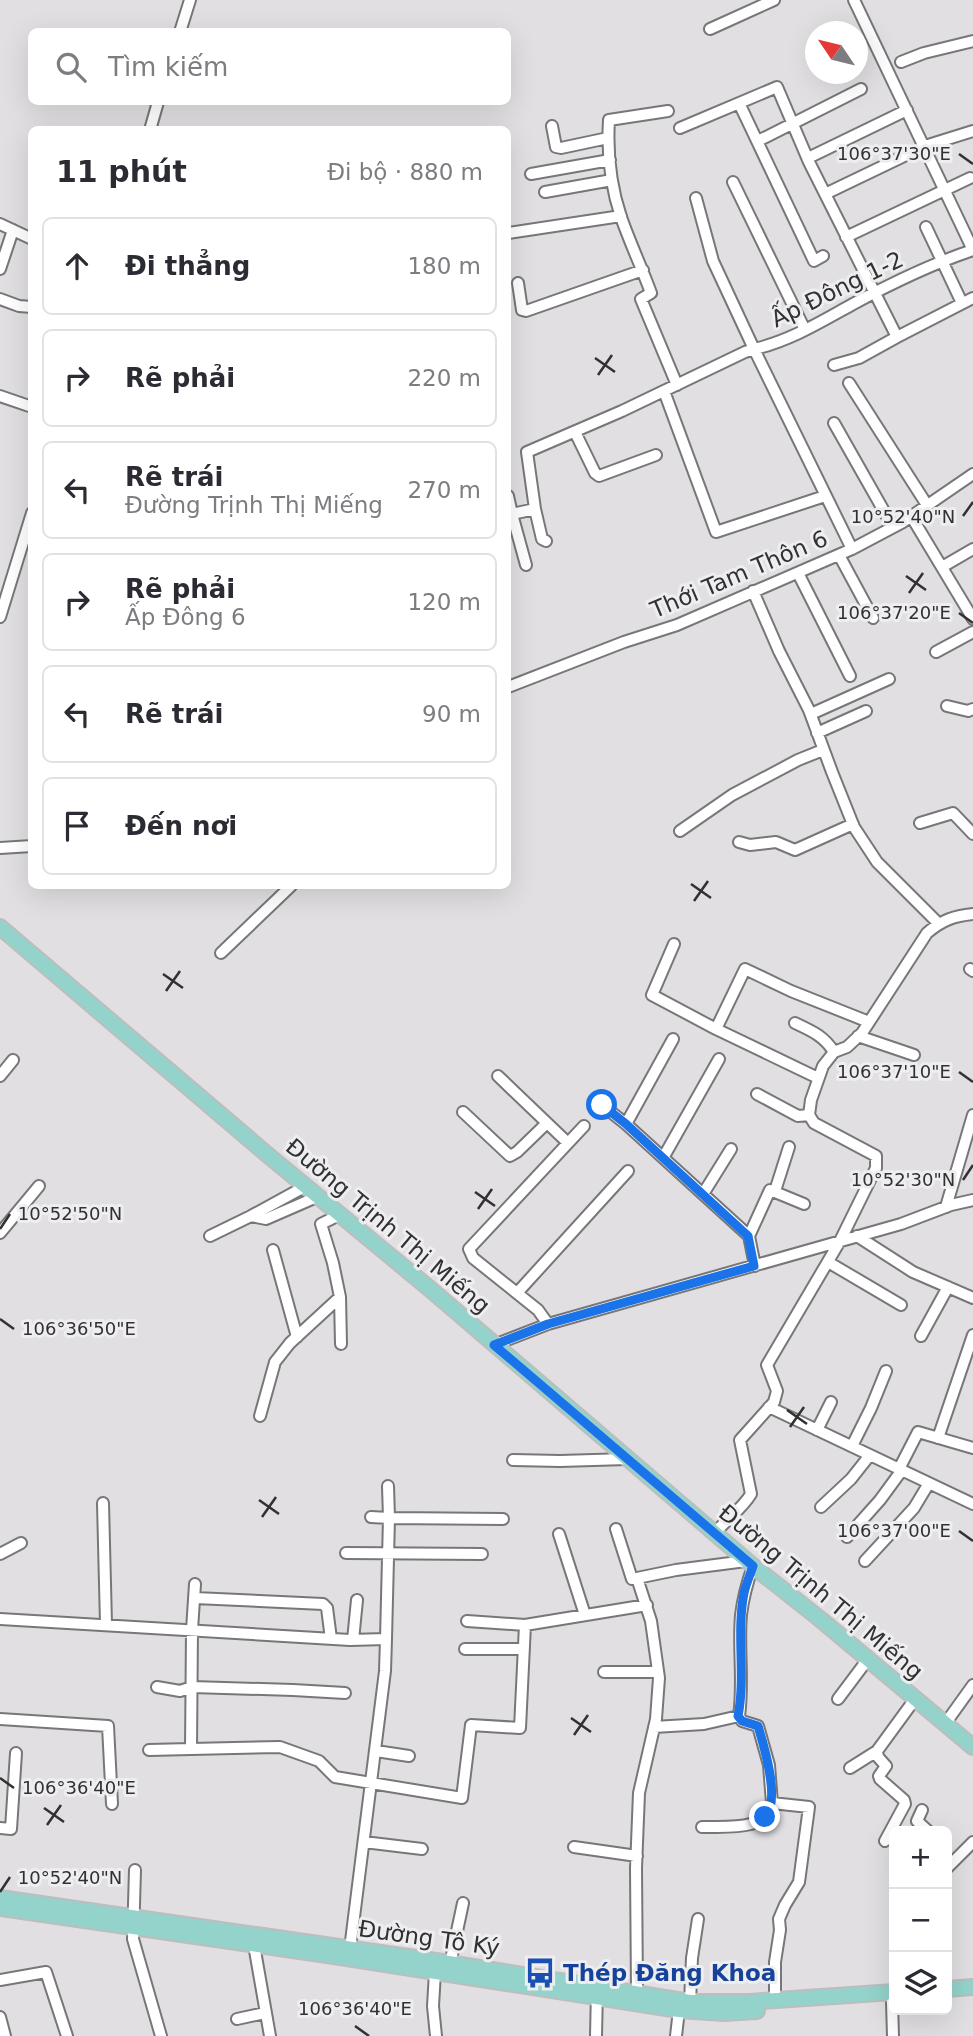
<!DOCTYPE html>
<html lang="vi">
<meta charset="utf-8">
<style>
:root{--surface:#fff;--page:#f2f2f3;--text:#2b2b33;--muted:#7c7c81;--line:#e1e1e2}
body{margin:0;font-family:"DejaVu Sans",sans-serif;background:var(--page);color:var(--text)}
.controls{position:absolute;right:21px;bottom:21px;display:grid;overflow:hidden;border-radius:10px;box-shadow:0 7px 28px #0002}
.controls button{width:63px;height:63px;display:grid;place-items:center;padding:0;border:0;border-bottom:2px solid var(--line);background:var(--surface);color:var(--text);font:35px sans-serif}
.compass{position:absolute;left:805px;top:21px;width:63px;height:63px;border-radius:50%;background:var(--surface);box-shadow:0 7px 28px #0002;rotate:305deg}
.stop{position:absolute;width:21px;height:21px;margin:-16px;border:5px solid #1a73e8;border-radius:50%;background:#fff}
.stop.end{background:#1a73e8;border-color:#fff;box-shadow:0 2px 7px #0008}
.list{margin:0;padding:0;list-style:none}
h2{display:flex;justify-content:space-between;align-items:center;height:91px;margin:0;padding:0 28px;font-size:30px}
h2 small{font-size:23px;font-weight:400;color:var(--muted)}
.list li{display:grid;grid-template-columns:46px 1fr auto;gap:21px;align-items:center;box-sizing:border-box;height:98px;margin:0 14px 14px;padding:0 14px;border:2px solid var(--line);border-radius:10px}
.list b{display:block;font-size:26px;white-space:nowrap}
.list p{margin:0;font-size:23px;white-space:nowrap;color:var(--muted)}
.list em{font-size:23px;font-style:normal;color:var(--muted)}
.icon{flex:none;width:38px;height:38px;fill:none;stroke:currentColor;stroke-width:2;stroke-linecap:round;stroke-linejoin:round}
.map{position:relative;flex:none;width:973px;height:2036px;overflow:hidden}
.search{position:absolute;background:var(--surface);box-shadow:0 7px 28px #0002;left:28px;top:28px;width:483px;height:77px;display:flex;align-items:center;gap:18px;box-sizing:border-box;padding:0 24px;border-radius:10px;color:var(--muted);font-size:26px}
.panel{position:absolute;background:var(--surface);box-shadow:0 7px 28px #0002;left:28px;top:126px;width:483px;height:763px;border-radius:10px}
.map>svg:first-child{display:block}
</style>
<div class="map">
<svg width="973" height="2036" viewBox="0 0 973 2036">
<rect width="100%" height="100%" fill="#e1dfe2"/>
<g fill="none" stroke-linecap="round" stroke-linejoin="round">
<g stroke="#777679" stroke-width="14">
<path id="minor" d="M854 0 973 250
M710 29 774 0
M180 32 190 0
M901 62 924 53 973 41
M739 103 814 261 823 256
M668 111 609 120C607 152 611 187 621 217 630 243 642 268 651 293L641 299 677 385
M552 126 556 147 561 148 608 138
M680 128 777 87 809 162 897 337 859 358 834 365
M150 130 158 102
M758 141 861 89
M808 158 907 110
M531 174 610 160
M733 182 805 330
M545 192 612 180
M825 194 925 146 973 131
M696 198 713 261 754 349C790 341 822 321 853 304 892 283 931 264 973 250
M0 224 32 239
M926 227 962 303
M508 233 621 216
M846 237 970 178
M0 269 13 230
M518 283 522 310 526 311 643 270
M0 299 19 306 32 307
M897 337 973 298
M849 383 927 505
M664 391 716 532 825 496
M0 396 32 407
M834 423 893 527
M575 432 595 473 599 476 656 455
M508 496 512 514 535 509 527 452 622 411 745 352 754 349 852 549
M535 509 542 539 546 541
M512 514 526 565
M911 516 973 619
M839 555 873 618
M942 567 973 549
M798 573 850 676
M753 591 779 651 809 710 832 772 854 827 877 862 938 923
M0 617 32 513
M936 652 973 632
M508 687 624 642 677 625 852 549 903 522 973 474
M947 706 968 711 973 709
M811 714 889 679
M817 733 866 711
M920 823 953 813 973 834
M680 831 732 795 798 760 823 750
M739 842 750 845 776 842 795 850 853 824
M0 848 32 846
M674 944 652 995 716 1029 818 1078
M221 953 291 886
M970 969 973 971
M795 1023C812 1031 824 1036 834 1052
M716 1029 745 969 791 991 869 1022
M858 1036 914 1055
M0 1076 13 1060
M498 1076 568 1143
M757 1094 798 1116 809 1115
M602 1105 626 1124 749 1236 755 1266
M463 1112 510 1156 517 1152 547 1123
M626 1124 673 1039
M663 1158 719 1059
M775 1191 789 1147
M703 1194 731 1149
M946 1207 973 1115
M251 1216 306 1186
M0 1233 39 1186
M210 1236 251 1216 266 1219 319 1196
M749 1236 770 1190 804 1204
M857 1236 913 1272 973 1298
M273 1250 297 1337
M828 1262 901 1305
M517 1293 628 1171
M340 1297 341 1344
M548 1324 538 1310 473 1258 469 1249 584 1126
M921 1336 948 1287
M494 1345 548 1324 901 1224 951 1205 973 1200
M769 1407 973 1504
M260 1416 275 1362 290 1343 340 1297 333 1263 321 1224 341 1214
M817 1430 831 1402
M938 1438 973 1335
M852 1446 871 1408 886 1371
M513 1460 560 1461 627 1459
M899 1469 918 1432 973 1448
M103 1503 106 1624
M821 1507 851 1479 870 1455
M371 1517 389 1518 388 1486
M616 1529 632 1579 637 1578
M715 1533C726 1520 742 1509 751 1494L740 1440 774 1402 777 1391 767 1365 840 1241 876 1168V1156L814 1123 809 1115 811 1100 823 1066 834 1052 847 1047 862 1033 927 933C942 920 954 916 973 914
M559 1534 585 1615
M847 1537 880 1500 902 1470
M346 1553 482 1554
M0 1554 21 1543
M865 1561 914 1508 929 1483
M195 1584 192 1630 191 1749 280 1747 319 1761 335 1777 462 1798 471 1725 520 1728 525 1625 647 1605
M195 1598 323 1604 327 1608 331 1639
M0 1619 350 1640 386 1639 389 1518 503 1519
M467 1621 525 1625
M353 1640 357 1600
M465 1649H524
M604 1672H658
M157 1687 180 1691 192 1687 293 1690 345 1693
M838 1699 868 1659
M739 1716 742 1721 758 1726 769 1765 772 1803 809 1807 799 1882 785 1905 779 1919 780 1930 775 1962V2000
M739 1716C744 1682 738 1649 741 1615 743 1598 747 1583 753 1566
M0 1719 108 1726 112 1804
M945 1724 973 1685
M654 1727 704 1724 739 1716
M149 1750 191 1749
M376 1751 409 1756
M850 1768 877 1751
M922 1810 917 1821 928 1831
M702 1827C724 1826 768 1832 772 1803
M0 1828 11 1829 16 1753
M885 1841 905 1804 904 1800 880 1779 879 1776 886 1766 878 1757 877 1751 915 1699
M364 1842 422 1849
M574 1847 637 1856
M947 1868 973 1842
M135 1870 133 1939 161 2036
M254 1945 270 2036
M350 1949 385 1671 386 1639
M450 1964 463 1903
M435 1972 433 2006 436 2036
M0 1980 46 1972 67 2036
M637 1993 636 1868 639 1793 656 1719 659 1678 651 1621 637 1578 676 1570 746 1561
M690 2002 692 1958 698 1919
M892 2002 893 2036
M0 2017 5 2036
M237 2019 265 2013
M596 2036 597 1990
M676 2036 679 2010"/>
</g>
<g stroke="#bdbdbd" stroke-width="18">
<path id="major" d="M0 927 269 1156 430 1289 753 1566 820 1619 973 1747
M0 1898 436 1961 690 2002H749L894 1992
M0 1908 334 1956 679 2010 724 2013 757 2011
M947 1989 973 1987"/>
</g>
<use href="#minor" stroke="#fff" stroke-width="10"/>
<use href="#major" stroke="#94d3cb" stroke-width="14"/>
</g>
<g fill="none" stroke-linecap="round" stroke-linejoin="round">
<path stroke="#1a73e8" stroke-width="9" d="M602 1105 626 1124 748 1236 754 1266 548 1324 494 1345 753 1566C750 1575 746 1584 744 1593 736 1634 746 1675 738 1716L742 1721 758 1726C764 1746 781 1801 765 1817"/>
</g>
<path fill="none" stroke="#313132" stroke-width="2.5" d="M959 154 973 164M595 358 615 372M598 375 612 355M963 516 973 502M906 576 926 590M909 593 923 573M959 613 973 623M691 884 711 898M694 901 708 881M163 974 183 988M166 991 180 971M959 1072 973 1082M963 1180 973 1165M475 1192 495 1206M478 1209 492 1189M0 1229 10 1214M0 1319 14 1329M787 1410 807 1424M790 1427 804 1407M259 1500 279 1514M262 1517 276 1497M959 1531 973 1541M571 1718 591 1732M574 1735 588 1715M0 1778 14 1788M44 1808 64 1822M47 1825 61 1805M0 1892 10 1877M355 2026 369 2036"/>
<defs>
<g id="bus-bare" transform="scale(2.415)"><path d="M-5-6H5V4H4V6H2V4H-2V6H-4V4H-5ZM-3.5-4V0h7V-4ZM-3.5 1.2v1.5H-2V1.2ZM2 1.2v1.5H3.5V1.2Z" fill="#1a4fb4" stroke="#eeedf0" stroke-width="2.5" paint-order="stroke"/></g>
</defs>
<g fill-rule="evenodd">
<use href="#bus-bare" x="540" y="1973"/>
</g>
<g text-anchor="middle" stroke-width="6" stroke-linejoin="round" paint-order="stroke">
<g font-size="23" fill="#313132" stroke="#eeedf0">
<text transform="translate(837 289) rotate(-26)" y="8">Ấp Đông 1-2</text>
<text transform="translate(739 574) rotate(-23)" y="8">Thới Tam Thôn 6</text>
<text transform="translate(388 1226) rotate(40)" y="8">Đường Trịnh Thị Miếng</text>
<text transform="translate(821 1592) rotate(40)" y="8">Đường Trịnh Thị Miếng</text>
<text transform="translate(429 1938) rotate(8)" y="8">Đường Tô Ký</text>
</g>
<g font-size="23" font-weight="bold" fill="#164399" stroke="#eeedf0" text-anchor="start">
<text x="563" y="1981">Thép Đăng Khoa</text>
</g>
</g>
<g font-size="18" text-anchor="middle" fill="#313132" stroke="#eeedf0" stroke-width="6" stroke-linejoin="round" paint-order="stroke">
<text x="894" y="160">106°37'30"E</text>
<text x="903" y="523">10°52'40"N</text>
<text x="894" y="619">106°37'20"E</text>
<text x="894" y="1078">106°37'10"E</text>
<text x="903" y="1186">10°52'30"N</text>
<text x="70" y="1220">10°52'50"N</text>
<text x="79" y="1335">106°36'50"E</text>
<text x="894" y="1537">106°37'00"E</text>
<text x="79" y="1794">106°36'40"E</text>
<text x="70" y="1884">10°52'40"N</text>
<text x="355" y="2015">106°36'40"E</text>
</g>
</svg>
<div class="controls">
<button>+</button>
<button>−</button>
<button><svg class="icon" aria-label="layers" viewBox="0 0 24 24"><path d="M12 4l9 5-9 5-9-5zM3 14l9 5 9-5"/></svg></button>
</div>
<svg class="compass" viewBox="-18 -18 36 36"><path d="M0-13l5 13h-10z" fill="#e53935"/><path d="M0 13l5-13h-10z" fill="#7c7c81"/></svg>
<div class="stop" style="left:602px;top:1105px"></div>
<div class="stop end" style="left:765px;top:1817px"></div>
<div class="search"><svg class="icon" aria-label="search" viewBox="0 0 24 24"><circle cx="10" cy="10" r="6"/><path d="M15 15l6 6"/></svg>Tìm kiếm</div>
<section class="panel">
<h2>11 phút<small>Đi bộ · 880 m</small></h2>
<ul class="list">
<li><svg class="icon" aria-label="ahead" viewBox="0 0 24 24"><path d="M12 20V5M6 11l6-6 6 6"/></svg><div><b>Đi thẳng</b></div><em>180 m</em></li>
<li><svg class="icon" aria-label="right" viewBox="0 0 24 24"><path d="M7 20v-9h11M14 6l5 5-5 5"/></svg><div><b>Rẽ phải</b></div><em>220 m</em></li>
<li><svg class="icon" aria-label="left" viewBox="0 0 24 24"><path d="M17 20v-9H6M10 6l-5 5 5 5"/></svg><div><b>Rẽ trái</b><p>Đường Trịnh Thị Miếng</p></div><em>270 m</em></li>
<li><svg class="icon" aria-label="right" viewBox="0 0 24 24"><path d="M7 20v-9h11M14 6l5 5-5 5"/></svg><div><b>Rẽ phải</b><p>Ấp Đông 6</p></div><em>120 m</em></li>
<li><svg class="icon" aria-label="left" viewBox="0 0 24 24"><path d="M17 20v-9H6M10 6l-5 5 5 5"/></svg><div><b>Rẽ trái</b></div><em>90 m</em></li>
<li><svg class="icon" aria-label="arrive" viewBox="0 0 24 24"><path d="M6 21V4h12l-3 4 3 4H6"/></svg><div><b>Đến nơi</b></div></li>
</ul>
</section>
</div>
